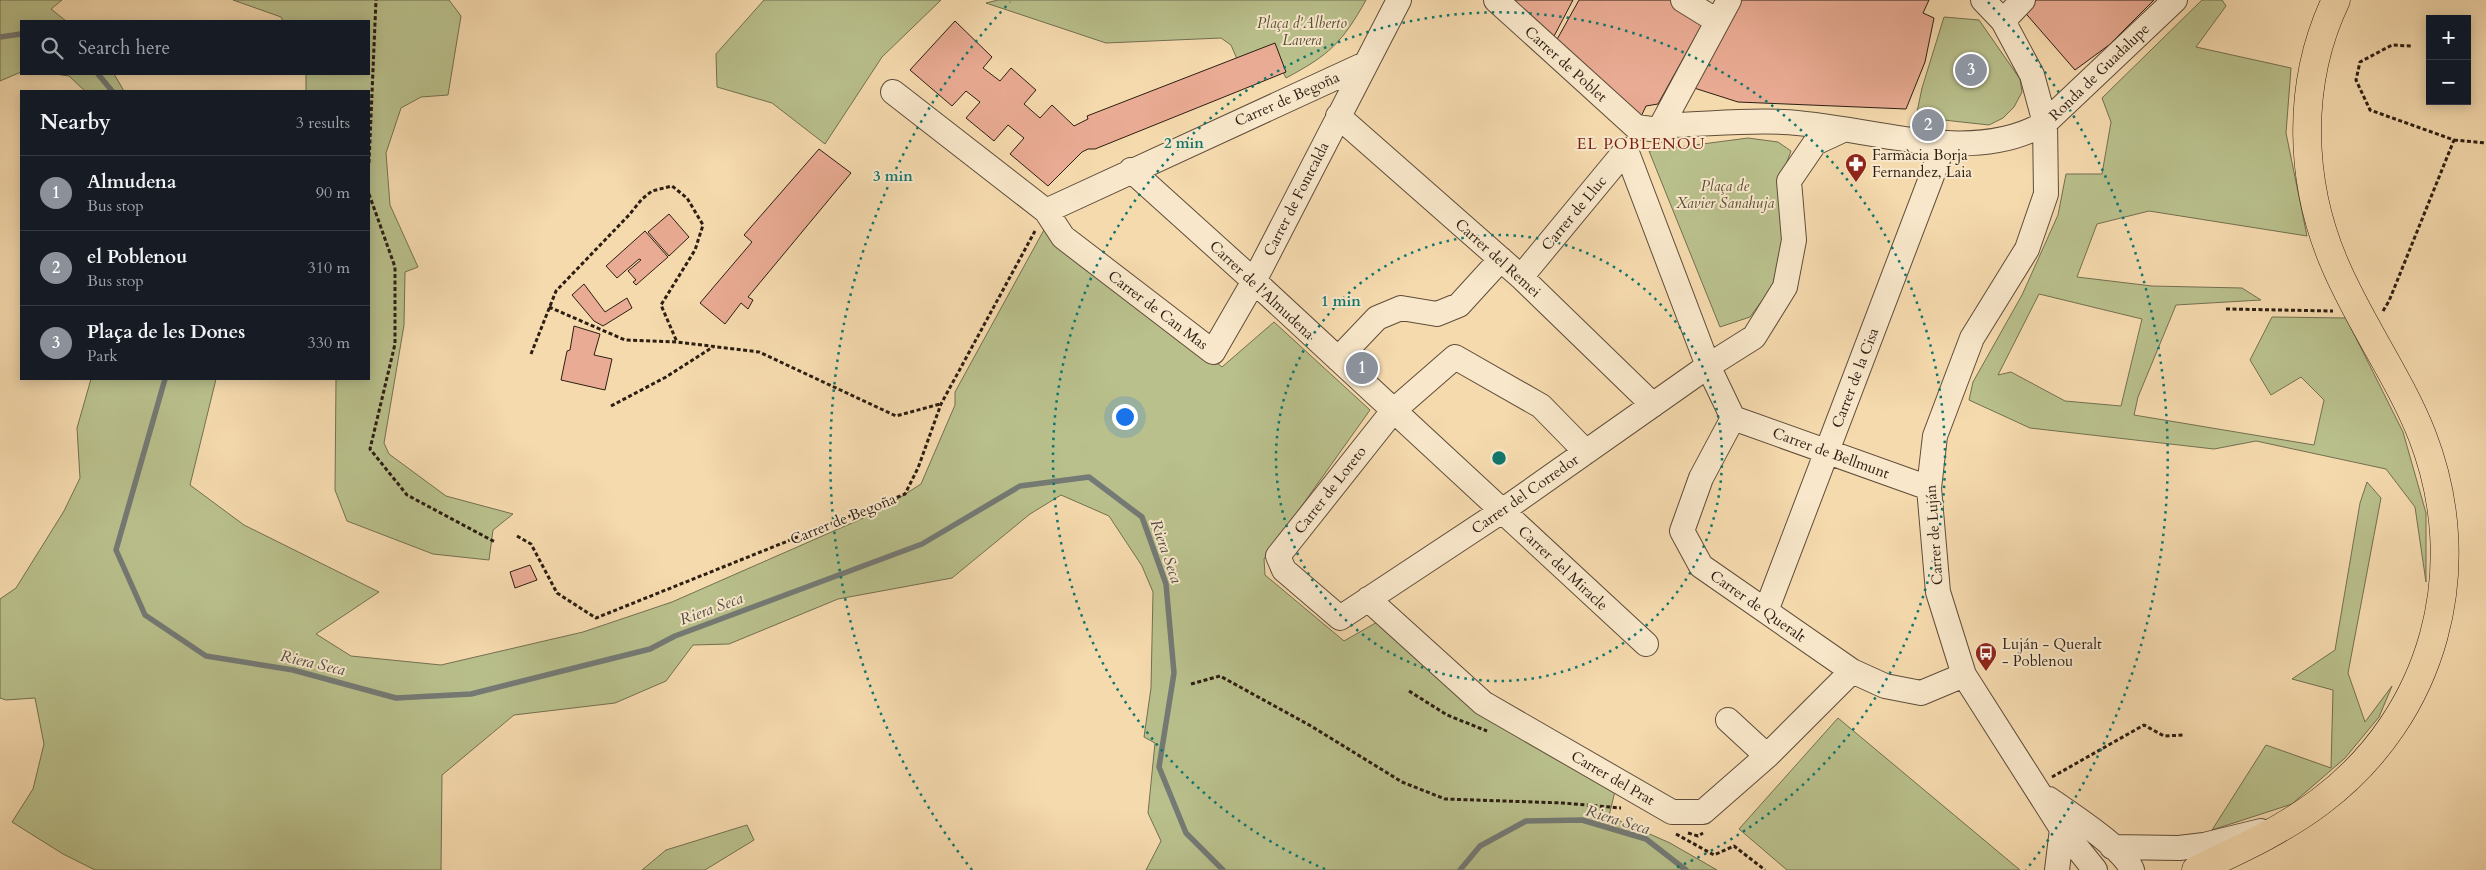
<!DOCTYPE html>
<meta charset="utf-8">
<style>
:root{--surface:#171b24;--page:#242831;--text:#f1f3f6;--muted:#9ea1a6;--line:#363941;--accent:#8c9099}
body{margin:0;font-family:Cardo,serif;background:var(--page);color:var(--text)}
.controls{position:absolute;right:15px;top:15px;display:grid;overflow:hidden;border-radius:0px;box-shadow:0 2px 12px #0003}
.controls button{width:45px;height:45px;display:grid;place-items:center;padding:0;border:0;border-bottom:1px solid var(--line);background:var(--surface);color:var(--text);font:25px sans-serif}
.you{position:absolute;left:1124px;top:416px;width:18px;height:18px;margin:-12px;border:4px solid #fff;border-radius:50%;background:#1a73e8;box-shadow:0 0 0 8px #1a73e833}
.badge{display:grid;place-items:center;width:32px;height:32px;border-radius:50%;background:var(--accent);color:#fff;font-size:16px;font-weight:700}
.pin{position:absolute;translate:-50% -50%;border:2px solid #fff;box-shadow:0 1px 5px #0006}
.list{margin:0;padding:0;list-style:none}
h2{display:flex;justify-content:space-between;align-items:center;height:65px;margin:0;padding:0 20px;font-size:21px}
h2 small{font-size:16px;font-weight:400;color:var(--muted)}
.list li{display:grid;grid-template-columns:32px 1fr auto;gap:15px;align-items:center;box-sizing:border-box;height:75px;padding:0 20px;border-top:1px solid var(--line)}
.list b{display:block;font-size:19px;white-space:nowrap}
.list p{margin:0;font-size:16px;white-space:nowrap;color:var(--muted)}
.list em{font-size:16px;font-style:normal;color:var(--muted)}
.icon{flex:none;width:28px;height:28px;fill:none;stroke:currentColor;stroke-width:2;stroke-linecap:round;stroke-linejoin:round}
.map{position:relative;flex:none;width:2486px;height:870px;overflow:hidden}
.search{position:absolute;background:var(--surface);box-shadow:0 2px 12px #0003;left:20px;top:20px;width:350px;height:55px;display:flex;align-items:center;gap:12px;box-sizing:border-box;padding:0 18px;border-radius:0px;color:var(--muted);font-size:19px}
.panel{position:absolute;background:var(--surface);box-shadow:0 2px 12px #0003;left:20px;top:90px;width:350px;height:290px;border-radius:0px}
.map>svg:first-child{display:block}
</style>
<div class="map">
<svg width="2486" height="870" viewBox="0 0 2486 870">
<rect width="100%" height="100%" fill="#f5daae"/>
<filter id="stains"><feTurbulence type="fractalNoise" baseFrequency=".004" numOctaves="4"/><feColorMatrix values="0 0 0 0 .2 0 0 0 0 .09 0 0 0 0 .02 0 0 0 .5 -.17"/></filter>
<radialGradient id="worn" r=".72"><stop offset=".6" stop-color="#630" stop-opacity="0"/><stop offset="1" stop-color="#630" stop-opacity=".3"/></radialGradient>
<path fill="#b9c08c" stroke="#736f50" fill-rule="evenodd" d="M0 0H62L51 9 66 21H21V72L0 81Z
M233 0H449L461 16 448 95 421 97 401 108 386 153 390 205 418 267 405 272 404 325 384 443 389 454 446 496 513 514 493 530 489 560 433 554 347 521 335 490 336 379H369V91H306V74H369V21H283L281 17Z
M764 0H941L882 57 825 144 772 103 717 87 716 54Z
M998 0H1366C1342 43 1329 55 1286 78L1283 72 1237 59 1231 45 1221 38 1106 43 986 3Z
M2202 0H2222L2226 6 2196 47 2291 68 2286 133 2307 236 2149 211 2097 224 2077 277 2152 286 2242 288 2261 300 2176 305 2138 397 2134 415 2314 445 2324 400 2301 377 2271 395 2250 360 2272 317 2346 318 2403 432 2426 513V582L2415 507 2386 469 2256 441 2214 449 2030 428 1969 400 1973 382 2022 295 2058 215 2066 174H2102L2111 122 2102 98ZM2039 294 2142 319 2121 406 2065 401 2011 372 1998 375Z
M1944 17 1979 20 2020 79 2022 92 2014 107 2003 118 1989 125 1916 117 1922 88Z
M55 74H114L124 91H85L69 76Z
M1748 138 1778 142 1791 151 1779 183 1785 238 1772 287 1750 317 1720 327 1649 151Z
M1045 228 1222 367 1274 322 1370 410 1264 559 1265 575 1344 641 1379 621 1615 791 1609 816 1670 843 1717 870H1146L1161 841 1148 813 1155 743 1144 737 1151 688 1153 592 1142 566 1109 516 1061 495 1030 514 952 578 838 599 729 644 693 645 666 681 615 703 514 715 442 775 441 870H95L63 854 12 822 33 789 44 744 35 698 6 700 0 698V599L16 588 64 511 80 478 77 428 91 379H216L190 485 244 525 379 592 316 634 351 656 441 665 583 632 672 602 877 512 921 484 955 405V392Z
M2367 482 2381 498 2348 673 2365 722 2392 686 2379 717 2345 758 2292 804 2212 830 2266 745 2331 768 2333 690 2292 679 2335 650 2360 503Z
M1838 718 2020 870H1787L1739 829Z
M747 825 754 840 705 870H642L666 850Z"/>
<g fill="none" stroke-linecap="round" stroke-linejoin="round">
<path stroke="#747a75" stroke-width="5.5" d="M0 37 21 34
M98 74 112 91
M165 379 116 550 145 615 206 656 293 670 396 698 471 694 650 649 675 636 922 544 1020 486 1089 477 1142 517 1166 584 1174 673 1159 767 1186 833 1223 870
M1460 870 1480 846 1526 821 1582 820 1646 839 1686 870"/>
</g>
<path fill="#e9ab93" stroke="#2d1e13" d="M1511 0H1573L1552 40Z
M1579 0H1670L1704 21 1658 104 1646 106 1639 121 1555 43Z
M1738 0H1929L1923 13 1934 18 1925 62 1906 109 1738 102 1691 87Z
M2029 0H2154L2109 45 2075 70 2021 8Z
M955 21 992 57 983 68 1000 81 1011 68 1036 90 1024 104 1040 118 1052 105 1074 126 1088 119 1087 116 1275 43 1286 72 1095 149H1088L1082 152 1048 186 1010 154 1024 138 1008 125 994 141 966 118 980 102 966 91 952 106 910 70Z
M819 149 851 173 748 297 753 300 748 309 741 303 725 324 700 303 752 242 744 235Z
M669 214 689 237 669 256 648 232Z
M645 231 668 257 636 285 633 282 636 280 628 271 641 260 639 259 617 278 606 266Z
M584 284 605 312 627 298 632 308 603 326 594 321 572 295Z
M574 326 600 334 594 355 612 359 605 390 561 380 567 351 570 350Z
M530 565 537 580 515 588 510 572Z"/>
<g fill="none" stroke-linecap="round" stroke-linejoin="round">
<g stroke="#5f4d3a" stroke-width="26">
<path id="minor" d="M1496 0 1636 127 1659 130 1673 125C1709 124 1747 120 1783 122 1864 125 1970 168 2045 123L2175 0
M1683 0 1717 21
M1983 0 2003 21 2032 75 2045 123 2046 194 2027 249 1972 338 1935 436 1929 488 1938 592 1964 675 2062 829 2095 870
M2003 21 2023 0
M893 92 1046 211 1365 64
M1338 116 1521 277 1653 405
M1659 130 1729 0
M1131 170 1254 281 1646 644
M1046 211 1063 237 1213 352 1254 281 1399 0
M1521 277 1626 150 1708 366 1733 418
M1338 359 1377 318 1401 308 1437 314 1459 305 1501 259
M1733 418 1701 478 1682 531 1701 566 1852 671 1885 686 1921 693 1964 675
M1733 418 1929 488
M1586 452 1541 406 1455 357 1393 411 1278 556 1284 570 1340 618 1502 511 1708 366 1754 337 1785 287 1794 240 1789 181 1815 143 1843 130
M1368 599 1483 703 1672 812H1703L1767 756 1852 671
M1766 611 1944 144
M1728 720 1767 756
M2049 799C2070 814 2123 847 2132 870
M2112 847 2179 848 2204 845 2261 831
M2057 870 2062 829"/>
</g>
<g stroke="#2d1e13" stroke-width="29">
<path id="major" d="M2196 870C2239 850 2283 830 2321 801 2435 715 2474 568 2422 435 2399 377 2361 325 2336 267 2299 183 2296 84 2336 0"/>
</g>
<path stroke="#2d1e13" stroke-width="3" stroke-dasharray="4 2.5" stroke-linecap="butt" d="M2454 140 2486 143
M369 163 376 0
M369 194 395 267V344L370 449 407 495 495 542
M549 307 625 340 677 342 759 352 896 416 940 404
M2226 309 2333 311
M2383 311 2389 301 2454 140 2370 110 2356 80 2360 62 2392 45 2411 46
M531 354 556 291 629 215 642 199 652 191 672 186 687 198 703 225 695 250 661 305 677 342
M611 406 666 377 713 347
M517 536 531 544 557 593 596 618 905 494 918 468 941 404 1035 231
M1191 684 1220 676 1311 726 1402 782 1445 799 1563 803 1621 808
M1409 691 1447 715 1487 731
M2052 777 2144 725 2164 736 2185 735
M1688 833 1698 836 1703 833
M1676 834 1714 855 1734 846 1765 870"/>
<use href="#minor" stroke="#f8e7ca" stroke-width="24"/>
<use href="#major" stroke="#f5daae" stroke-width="28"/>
</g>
<g fill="none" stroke="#0f766e" stroke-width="2.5" stroke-dasharray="2.5 5">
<circle cx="1499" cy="458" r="223"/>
<path d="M1325 869A446 446 0 1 1 1673 869"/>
<path d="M972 870A669 669 0 0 1 1010 2M1988 2A669 669 0 0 1 2026 870"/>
</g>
<defs>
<g id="pharmacy-pin" transform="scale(1.125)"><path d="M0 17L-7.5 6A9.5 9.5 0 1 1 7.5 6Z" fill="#8f2418" stroke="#f8e7ca"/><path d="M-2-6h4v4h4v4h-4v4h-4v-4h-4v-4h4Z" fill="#fff"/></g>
<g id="bus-pin" transform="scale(1.125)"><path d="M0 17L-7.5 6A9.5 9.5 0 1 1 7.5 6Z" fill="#8f2418" stroke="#f8e7ca"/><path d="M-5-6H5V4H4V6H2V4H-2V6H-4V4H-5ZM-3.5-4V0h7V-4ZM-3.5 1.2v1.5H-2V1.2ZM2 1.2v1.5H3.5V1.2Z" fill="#fff"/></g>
</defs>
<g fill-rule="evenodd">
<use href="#pharmacy-pin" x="1856" y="164"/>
<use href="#bus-pin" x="1986" y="653"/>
</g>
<g text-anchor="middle" stroke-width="4" stroke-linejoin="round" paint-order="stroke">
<g font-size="15" font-style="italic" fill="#574f37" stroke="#f8e7ca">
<text x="1302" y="28">Plaça d'Alberto<tspan x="1302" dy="17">Lavera</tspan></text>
<text x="1725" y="191">Plaça de<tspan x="1725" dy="17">Xavier Sanahuja</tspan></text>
</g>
<g font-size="15" fill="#2d1e13" stroke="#f8e7ca">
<text transform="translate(1566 64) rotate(42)" y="5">Carrer de Poblet</text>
<text transform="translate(2099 72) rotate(-44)" y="5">Ronda de Guadalupe</text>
<text transform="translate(1287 99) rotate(-24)" y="5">Carrer de Begoña</text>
<text transform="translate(1296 199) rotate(-63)" y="5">Carrer de Fontcalda</text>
<text transform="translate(1574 213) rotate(-50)" y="5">Carrer de Lluc</text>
<text transform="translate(1498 258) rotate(42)" y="5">Carrer del Remei</text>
<text transform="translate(1262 290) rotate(43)" y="5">Carrer de l'Almudena</text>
<text transform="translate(1158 310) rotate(37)" y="5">Carrer de Can Mas</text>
<text transform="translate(1855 378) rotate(-69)" y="5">Carrer de la Cisa</text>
<text transform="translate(1831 453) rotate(20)" y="5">Carrer de Bellmunt</text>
<text transform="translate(1330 490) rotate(-52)" y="5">Carrer de Loreto</text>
<text transform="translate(1525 494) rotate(-35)" y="5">Carrer del Corredor</text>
<text transform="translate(843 519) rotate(-22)" y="5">Carrer de Begoña</text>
<text transform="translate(1934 535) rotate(-94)" y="5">Carrer de Luján</text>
<text transform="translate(1563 568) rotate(43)" y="5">Carrer del Miracle</text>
<text transform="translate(1758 606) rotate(35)" y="5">Carrer de Queralt</text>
<text transform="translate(1613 778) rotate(30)" y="5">Carrer del Prat</text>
</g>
<g font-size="15" fill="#2d1e13" stroke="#f8e7ca" text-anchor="start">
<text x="1872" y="160">Farmàcia Borja<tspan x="1872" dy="17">Fernandez, Laia</tspan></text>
<text x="2002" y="649">Luján - Queralt<tspan x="2002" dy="17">- Poblenou</tspan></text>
</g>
<g font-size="16" letter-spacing="1" fill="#7a1f14" stroke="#f8e7ca">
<text x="1641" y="149">EL POBLENOU</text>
</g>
<g font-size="16" font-style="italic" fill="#504c44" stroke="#f8e7ca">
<text transform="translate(1167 551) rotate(71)" y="6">Riera Seca</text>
<text transform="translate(711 608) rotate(-20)" y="6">Riera Seca</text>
<text transform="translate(313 662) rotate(13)" y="6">Riera Seca</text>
<text transform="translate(1618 819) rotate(17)" y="6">Riera Seca</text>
</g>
</g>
<circle cx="1499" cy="458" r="8" fill="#0f766e" stroke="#f8e7ca" stroke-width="2.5"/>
<g font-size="15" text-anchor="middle" font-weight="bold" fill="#0f766e" stroke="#f8e7ca" stroke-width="4" stroke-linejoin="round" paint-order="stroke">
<text x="1184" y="148">2 min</text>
<text x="893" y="181">3 min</text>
<text x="1341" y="306">1 min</text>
</g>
<rect width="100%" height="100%" filter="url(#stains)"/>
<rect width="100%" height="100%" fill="url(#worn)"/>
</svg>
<div class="controls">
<button>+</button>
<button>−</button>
</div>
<div class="you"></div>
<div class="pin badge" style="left:1362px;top:368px">1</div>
<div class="pin badge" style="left:1928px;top:125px">2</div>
<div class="pin badge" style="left:1971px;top:70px">3</div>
<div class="search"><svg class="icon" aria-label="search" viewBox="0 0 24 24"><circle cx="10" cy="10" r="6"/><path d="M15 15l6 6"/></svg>Search here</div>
<section class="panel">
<h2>Nearby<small>3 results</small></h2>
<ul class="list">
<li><span class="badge">1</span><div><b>Almudena</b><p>Bus stop</p></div><em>90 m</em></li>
<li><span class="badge">2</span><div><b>el Poblenou</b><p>Bus stop</p></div><em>310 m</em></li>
<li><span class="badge">3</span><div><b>Plaça de les Dones</b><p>Park</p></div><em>330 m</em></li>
</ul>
</section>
</div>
